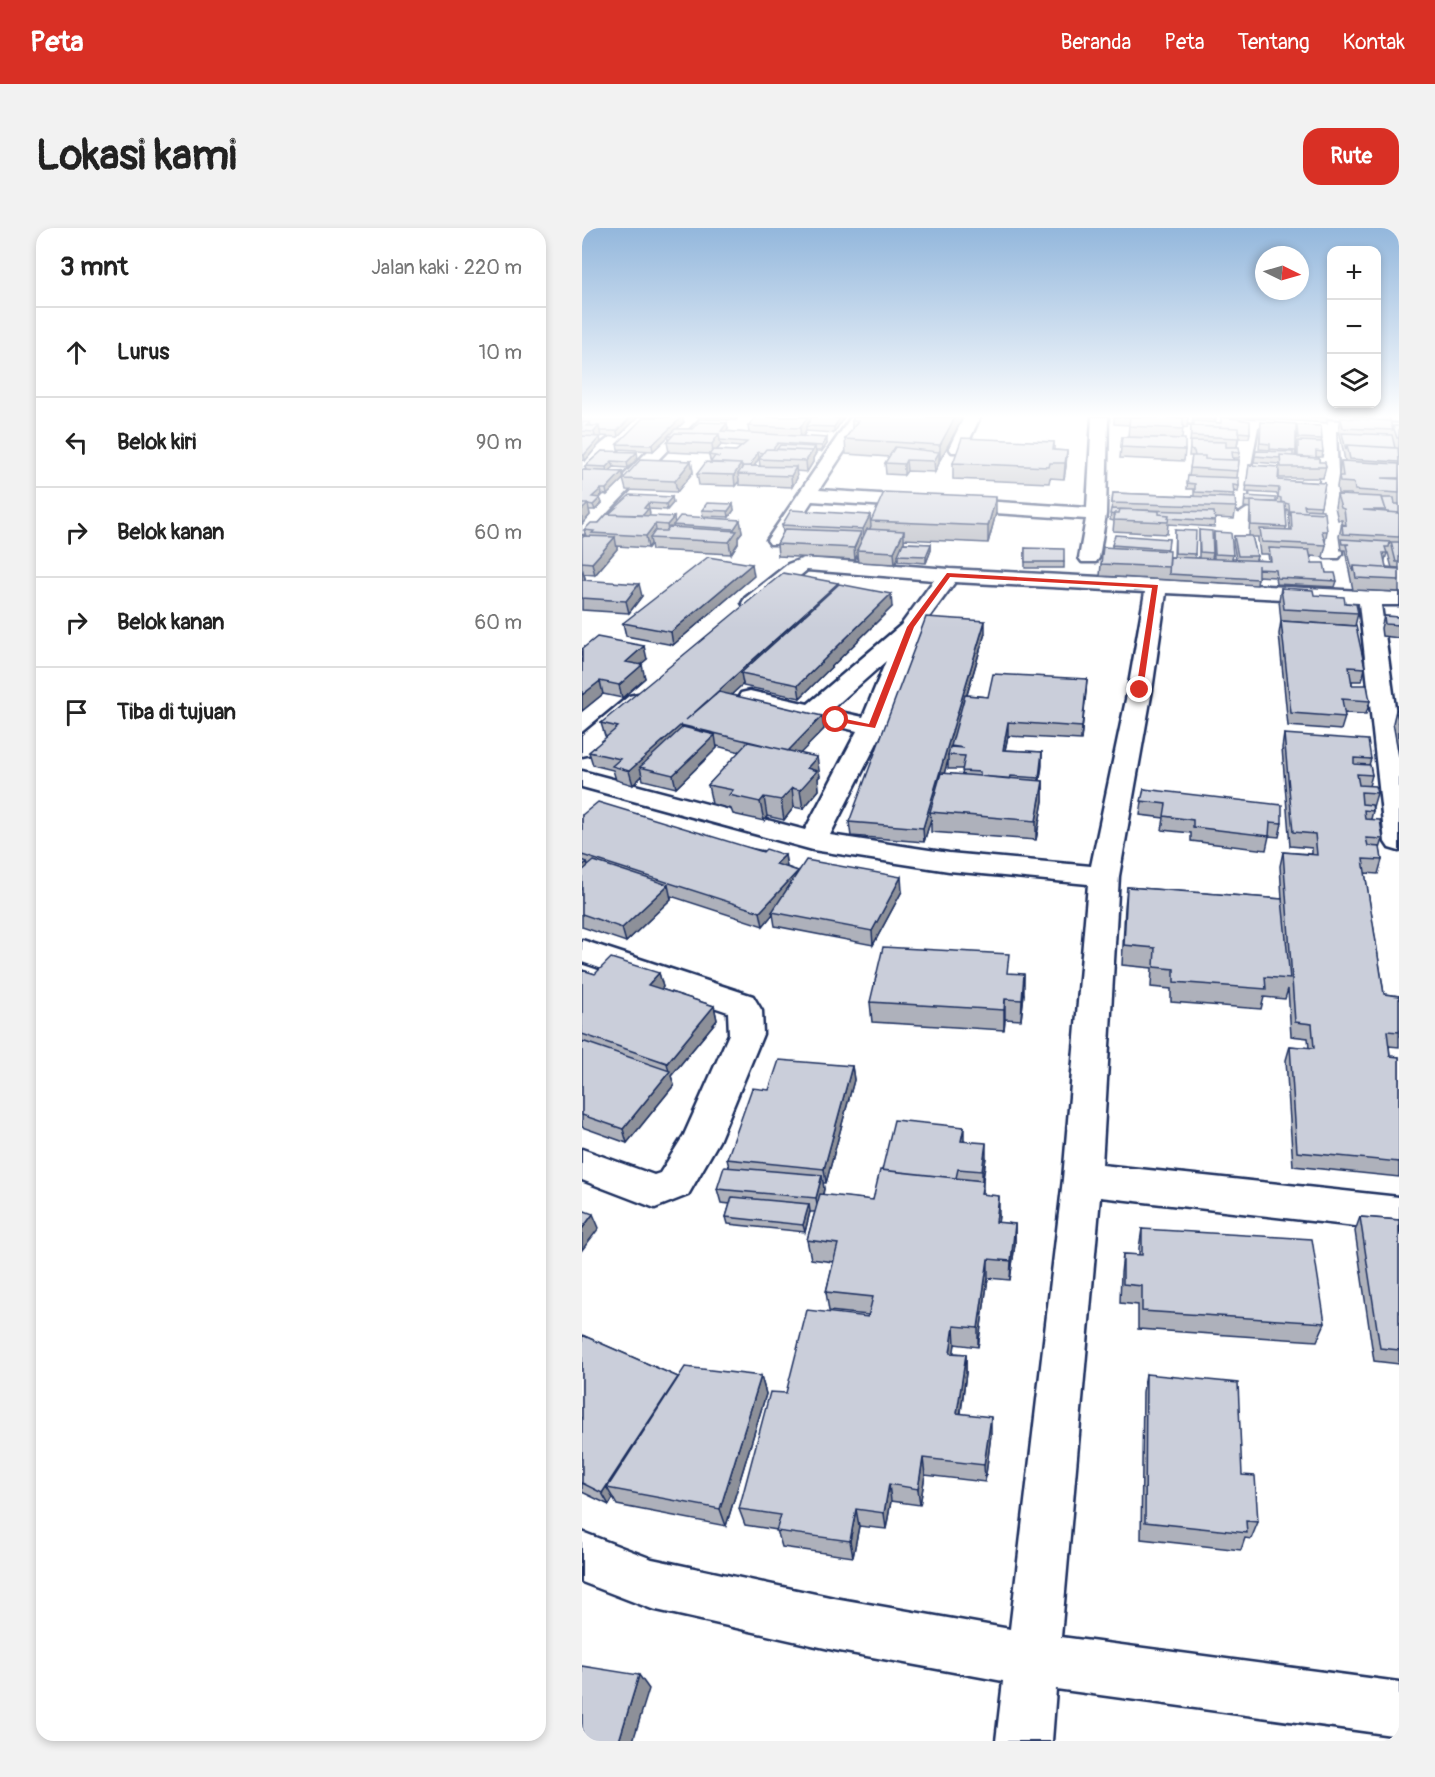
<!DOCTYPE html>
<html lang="id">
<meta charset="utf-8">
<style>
:root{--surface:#fff;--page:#f2f2f2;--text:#222;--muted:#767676;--line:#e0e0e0;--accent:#d93025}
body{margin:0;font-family:Pangolin,sans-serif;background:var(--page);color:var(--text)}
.controls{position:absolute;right:18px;top:18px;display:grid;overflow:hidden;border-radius:12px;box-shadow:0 3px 9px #0003}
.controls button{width:54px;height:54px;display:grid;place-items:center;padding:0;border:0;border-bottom:2px solid var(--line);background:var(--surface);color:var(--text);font:30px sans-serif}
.compass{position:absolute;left:673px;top:18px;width:54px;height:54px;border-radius:50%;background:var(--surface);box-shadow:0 3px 9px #0003;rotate:95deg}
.stop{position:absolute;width:18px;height:18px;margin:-14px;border:4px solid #d93025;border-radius:50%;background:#fff}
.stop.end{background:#d93025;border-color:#fff;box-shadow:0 2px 6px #0008}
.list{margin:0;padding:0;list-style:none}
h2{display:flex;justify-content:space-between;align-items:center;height:78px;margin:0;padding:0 24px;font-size:26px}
h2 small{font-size:20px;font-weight:400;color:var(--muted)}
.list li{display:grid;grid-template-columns:39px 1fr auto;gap:18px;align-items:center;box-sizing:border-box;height:90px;padding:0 24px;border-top:2px solid var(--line)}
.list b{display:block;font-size:22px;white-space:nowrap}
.list em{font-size:20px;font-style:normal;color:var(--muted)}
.icon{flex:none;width:33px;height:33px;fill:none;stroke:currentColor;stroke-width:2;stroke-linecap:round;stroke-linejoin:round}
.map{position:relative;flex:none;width:817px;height:1513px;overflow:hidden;border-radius:18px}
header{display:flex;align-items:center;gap:36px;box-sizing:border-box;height:84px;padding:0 30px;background:var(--accent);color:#fff}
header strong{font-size:28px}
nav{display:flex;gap:33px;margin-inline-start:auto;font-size:21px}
.intro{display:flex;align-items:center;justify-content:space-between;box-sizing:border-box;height:144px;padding:0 36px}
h1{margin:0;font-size:42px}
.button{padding:15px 27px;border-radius:18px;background:var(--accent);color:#fff;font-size:21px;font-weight:700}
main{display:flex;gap:36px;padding:0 36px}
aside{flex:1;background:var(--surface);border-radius:18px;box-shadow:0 3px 9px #0003}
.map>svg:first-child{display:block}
</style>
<header>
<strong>Peta</strong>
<nav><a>Beranda</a><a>Peta</a><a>Tentang</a><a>Kontak</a></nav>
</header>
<div class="intro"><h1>Lokasi kami</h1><a class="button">Rute</a></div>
<main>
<aside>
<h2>3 mnt<small>Jalan kaki · 220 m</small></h2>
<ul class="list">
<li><svg class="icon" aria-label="ahead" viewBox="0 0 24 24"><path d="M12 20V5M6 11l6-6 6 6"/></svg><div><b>Lurus</b></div><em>10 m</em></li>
<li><svg class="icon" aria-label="left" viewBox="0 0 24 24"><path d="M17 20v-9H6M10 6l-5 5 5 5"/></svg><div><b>Belok kiri</b></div><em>90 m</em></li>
<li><svg class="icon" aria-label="right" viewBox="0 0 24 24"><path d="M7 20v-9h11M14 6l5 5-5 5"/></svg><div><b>Belok kanan</b></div><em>60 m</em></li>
<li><svg class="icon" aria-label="right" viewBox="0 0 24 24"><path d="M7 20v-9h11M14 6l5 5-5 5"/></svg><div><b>Belok kanan</b></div><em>60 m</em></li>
<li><svg class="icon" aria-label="arrive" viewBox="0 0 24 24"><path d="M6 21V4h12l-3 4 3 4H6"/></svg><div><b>Tiba di tujuan</b></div></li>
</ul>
</aside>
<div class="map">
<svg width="817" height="1513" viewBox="0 0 817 1513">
<rect width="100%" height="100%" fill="#fff"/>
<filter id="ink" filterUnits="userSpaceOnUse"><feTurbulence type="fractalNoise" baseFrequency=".0167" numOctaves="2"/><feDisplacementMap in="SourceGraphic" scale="12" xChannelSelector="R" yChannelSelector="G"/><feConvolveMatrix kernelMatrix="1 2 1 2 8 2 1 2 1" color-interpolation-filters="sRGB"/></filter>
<g filter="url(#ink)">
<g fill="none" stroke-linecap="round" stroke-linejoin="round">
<g stroke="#1b2f5e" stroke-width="5">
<path id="minor" d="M54 189H72L53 209 6 243 0 244V231Z
M100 189H117L7 304 0 306V289Z
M269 189H285L237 262 505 280 510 189H526L524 286 517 330 514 334H500L497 330 504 291 230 273 202 316H188L185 312Z
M382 189H398L382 224H370L367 220Z
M573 189H680L817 196V206L754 203 760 326 757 330H743L740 326 737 202 676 199 666 255V277L657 283 648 277V255L660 198 581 194Z
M222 330 367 341 817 365V377H799L817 509V623L807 620 803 614 777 375 584 365 570 462 537 648 520 937 817 969V1003L518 969 479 1409 817 1454V1508L474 1461 470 1513H414L421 1453 252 1422 70 1381 0 1354V1304L70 1331 252 1370 428 1401 481 951 506 656 367 643 231 622 0 559V543L223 602 275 503 159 475 156 470 159 465 168 463 226 476 319 397 352 352 225 342 179 380H163L160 375 163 370 206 336ZM373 354 563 364 546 462 509 638 367 625 248 607 303 499 340 399ZM304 433 281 489 249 482Z
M56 466 65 468 68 473 65 478 9 526 0 528V507L47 468Z
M0 712 171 768 180 783 181 806 137 913 106 967 73 980 0 952V921L72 947 78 945 102 907 147 806 146 784 0 734Z"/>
</g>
<use href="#minor" fill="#fff" fill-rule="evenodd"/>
</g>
<path fill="#aeb1bb" stroke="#1b2f5e" stroke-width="1.5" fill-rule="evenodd" d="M0 189H56L36 209 19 208 18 210 19 214 3 233 0 232Z
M117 189H156L154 192 117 191Z
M174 189H262L252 205 224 203 221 209 245 216 240 223H234V225L231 230V234L225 244 214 243 215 250 210 259 157 257V253L153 258 117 257 115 246 130 233 128 232 127 226 87 224 85 214 87 212 86 209 71 223 36 221 35 216 102 194 95 201H146L144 203 167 205 166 198ZM139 217 159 219 154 223 135 222ZM177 230 178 238H172Z
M272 189H379V193L358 232H357V235L353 244 325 243 322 247 304 246 303 235 307 229 264 226 263 211 270 201V193Z
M532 189H606L605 200 601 199 600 211 546 209 547 197 532 196Z
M611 189H634L633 194 668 205 667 210H656L655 219 658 225 657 230H651V232H657L655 250 657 258 656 264 652 263 651 270 654 279 652 291 633 290 632 299 586 296 585 306 531 303 532 293 528 292 531 265 612 268V261H605L606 248H607L610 228H607L608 218 609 198H612V196H610Z
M646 189H745V195Z
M769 189H807L810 200 811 198H817V364L771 362 763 322H759L757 308 760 296V292H756L753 279 755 267 770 268 769 266H756L755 259 759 233H763L757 201 759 190 770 191ZM805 325H806L810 340 804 339 802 331 803 332Z
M679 194 714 223 713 228H715L714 202 715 197 740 211 739 214 741 224 740 229H734L737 234 744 239 741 250H697V243L696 252 743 255 738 282 745 303 743 315 744 317 741 329 729 328 730 335 755 353 753 359 694 356 693 349 676 348 675 357 518 348 519 336 530 320V317L587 311 585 323 588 329H592L593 302 613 326V330H617V302L631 325 630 330H632L631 310 632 304 651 327 650 331H654L651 314 652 308H667L668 280 662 279 663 268 695 274 696 266 664 264 667 237 697 239V236L672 234 674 223 687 224 688 222 677 221ZM704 281 706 282 708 302H704ZM670 309H676V312L678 326H686L687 333 674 332 675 328Z
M540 209 603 222 602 233 538 230Z
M472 214V222L485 223 484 238 482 251 468 250 467 255 371 251V235Z
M20 223 56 230 46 240 32 239 27 243 40 244 42 250 25 267 20 266 17 269 20 275 13 282H7L8 287 0 296V242H4L3 238Z
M109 233 111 244 95 264 44 262 41 251Z
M90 269 91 275 85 282 67 281V288L93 295 158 292 160 304 156 309V315L149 326 70 322 69 316 66 320 35 318V321L13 347 2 346 4 353 60 368 47 385 0 382V310L4 308 2 302 17 295 25 286Z
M151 276 152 282 147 289 121 288 120 282Z
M414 285 406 315 322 311V315L349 316V322L344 335 316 333V330L313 336 276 334 275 327 273 332 196 328 195 316 201 305 200 297Z
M443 320 482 334V340H443Z
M172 348 91 417 44 408 41 395Z
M256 357 310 379 218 470 161 458V456L149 467 242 501 218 525 238 548 236 550 237 562 221 581 212 579 202 592 185 588 182 593 151 586 149 581 130 576 126 557 158 524 135 518V520L94 560 61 552 60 548 51 557 34 552 31 542 11 537 7 524 25 509 23 508 19 495Z
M699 360 763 375 776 385 773 398 699 393 697 372Z
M802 388 817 389V410L800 408 799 400Z
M699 393 783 440 780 453H770V457L788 473 784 486 762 485 763 489 759 502 706 498 697 406Z
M403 405 385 467 406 469 505 451 499 512 426 508 423 522 460 524 458 553H461V573L454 612 349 604V591L342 614 269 608 267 594ZM366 532V541H381L380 547 362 546Z
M0 421 65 431 58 437 63 450 40 470 21 466 0 483Z
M814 482H817V528L811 495Z
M702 506 789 531 787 537 790 547 787 558 795 565 791 579V583L789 591 801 611 798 621 800 632 796 646 783 645 802 766 817 768V819L807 818 808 828 817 829V949L711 938 704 832 708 818 727 820 726 810 709 808 706 761 703 771 682 769 679 781 589 774V761L569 759 570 740 540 737 543 679 545 659 700 671 698 638 701 624 730 626V620L708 618 700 520Z
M562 561 700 595 697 609 687 608 684 622 609 613V605L580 602 582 590 558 587Z
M0 587 203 627 205 639 216 643 320 663 291 717 193 698 191 686 181 698 89 668V671L44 714 0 699Z
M0 742 13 746 77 745 81 759 79 761 132 778 135 792 89 848 92 857 45 915 0 899Z
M442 766 439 792 423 791 422 802 290 794 288 774Z
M270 838 272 852 244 955H241L242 961 241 967 291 972 300 942 382 913 404 929 401 952V966L417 987 416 995 433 996V1016L428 1052 406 1050 396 1119 373 1116 371 1125 384 1126V1145L379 1185 409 1206 403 1254 343 1247 338 1277 309 1273 304 1301 277 1298 271 1329 200 1319 195 1302 163 1297 157 1281 204 1165 287 1087 247 1083 244 1064 251 1034 229 1031 225 1012 233 984H228L223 1004 146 996 144 989 148 976 139 975 135 961 147 939 145 931 187 862Z
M778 989 817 992V1136L792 1133 773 1003Z
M560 1001 743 1095 735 1113 556 1101V1077L538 1075 539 1045 541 1026 557 1027V1020Z
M0 1107 96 1149 179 1148 184 1166 144 1298 35 1277 31 1270 27 1277 0 1264Z
M564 1146 660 1247 676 1294 669 1311 663 1310 659 1322 559 1311 561 1164Z"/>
<path fill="#8d9099" stroke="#1b2f5e" stroke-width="1.5" d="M49 189H56L36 209 35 203Z
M100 189 102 194 71 223 70 217Z
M226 189H231L224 198V203L219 211 218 200Z
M258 189H262L252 205V199Z
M373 189H379V193L358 232V217Z
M145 195 146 201 140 208 139 203Z
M17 198 19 209 18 210 19 214 3 233 2 227 14 213 12 204Z
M137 206 139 217 131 226 130 216Z
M245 210V216L240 223V218Z
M233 219 234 225 231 230V234L225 244 224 233Z
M485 223 484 238 482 251 483 235Z
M55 224 56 230 46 240 45 234Z
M176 224 177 230 167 247 166 241Z
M357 224V235L353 244 352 233Z
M324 232 325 243 322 247V236Z
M30 233 32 239 25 245 24 239Z
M109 233 111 244 95 264 93 253Z
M159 236 161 246H156L157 253 153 258 152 247Z
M214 239 215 250 210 259 209 248Z
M40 244 42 250 25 267 24 261Z
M19 261 20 266 12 275 10 269Z
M90 269 91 275 85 282 84 276Z
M414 269V285L406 315V298Z
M18 270 20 275 13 282 11 277Z
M66 275 68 286 59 297 62 280Z
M6 276 8 287 0 296V281Z
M151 276 152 282 147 289 146 283Z
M288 287 289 298 282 313 281 301Z
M92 289 93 297H91L92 303 87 309 85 297Z
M158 292 160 304 156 309V315L149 326 147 314 152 306V301Z
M73 296 75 308 68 310 69 316 66 320 64 308Z
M322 303V315L317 327H316V330L313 336 312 324Z
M279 304 280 316 275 322V327L273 332 272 320Z
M33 309 35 321 13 347 10 335Z
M349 316V322L344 335V328Z
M170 336 172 348 91 417 89 404Z
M1 343 4 355 0 360V345Z
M256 355 257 368 159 445 161 456 113 500 104 492Z
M57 356 60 368 47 385 44 373Z
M309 366 310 379 218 470 216 457Z
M403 393V405L367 527H366V532L351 584H348L349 591 342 614 341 600Z
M62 418 65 431 47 446 44 434Z
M60 437 63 450 40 470 37 457Z
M505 451 504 464 499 512 500 499Z
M18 453 21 466 0 483V467Z
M240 488 242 501 208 536 206 523Z
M426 494V508L420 536 421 522Z
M99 497 102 510 58 539 60 548 51 557 47 543Z
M133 507 135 520 94 560 91 547Z
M460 524V538L456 563 457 550Z
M235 529 238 548 236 550 237 562 221 581 218 562 225 540Z
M461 553V573L454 612V593Z
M210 560 212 579 202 592 199 572Z
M182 569 185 588 182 593 178 574Z
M203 627 205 641 194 636Z
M5 634 9 648 0 656V638Z
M216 643 218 657 190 684 191 686 181 698 178 684Z
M319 649 320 663 291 717 290 703Z
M86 657 89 671 44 714 40 700Z
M77 745 81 759 70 771 66 757Z
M442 746V766L439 792 440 772Z
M423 771V791L422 802V782Z
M132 778 135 792 89 848 92 857 45 915 41 901 87 844 85 835Z
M270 838 272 852 244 955 242 941Z
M382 899V913L380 927 379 913Z
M404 915V929L400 957V943Z
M240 947 242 961 236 984 234 970Z
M417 968V987L414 1014V994Z
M227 976 228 983 223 1004 221 997Z
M11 986 17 1000 0 1022V1001Z
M433 996V1016L428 1052 429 1033Z
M406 1031V1050L396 1119V1100Z
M372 1098 373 1116 369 1144 368 1125Z
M384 1126V1145L376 1203 375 1185Z
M179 1148 184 1166 144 1298 138 1281Z
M97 1149 25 1260 31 1270 27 1277 20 1265Z
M409 1189V1206L403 1254 402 1237Z
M341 1230 343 1247 338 1277 336 1261Z
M307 1256 309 1273 304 1301 302 1285Z
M274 1281 277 1298 271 1329 268 1313Z
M57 1447 67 1461 51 1513H37Z"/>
<path fill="#caceda" stroke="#1b2f5e" stroke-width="1.5" d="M0 189H49L35 203H18L17 198H9L8 194H0Z
M62 189H100L70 217 35 216Z
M174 189H226L218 200 166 198Z
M230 189H247L258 190 252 199 224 198Z
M272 189H373L358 217 263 211 276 193H270Z
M548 189 601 190V201L547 198Z
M611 189H634V192L611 191Z
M639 189 668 193V205L656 204V200L612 198V193L639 195Z
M772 189H807L808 193 773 191Z
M759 190 808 193 811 202 761 200Z
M0 194H8L4 198H17L12 204 0 203Z
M117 194 145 195 139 203 245 210 240 218 196 215 191 221H184L181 225 176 224 168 238H161L160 240 159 236 128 235 133 228 138 229 127 227 131 222 154 223 165 214 138 212 137 206 93 205 90 208H86L93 201H110Z
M679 194 714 196V223L688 221V216L678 215Z
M715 197 739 198 740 211 716 210Z
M609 198 656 200 657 210 609 208Z
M811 198H817V210H815Z
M93 205 137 206 130 216 85 214Z
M760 205 810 207 813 220 765 217 764 222Z
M0 208 18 209 2 227H0Z
M540 209 603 211V222L539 219Z
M380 210 472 214 471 222 485 223 483 235H468L467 239 371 235Z
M608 213 644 214V219H657L658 225 650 224 651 232 623 231V228H613L612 223 608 222Z
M716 213 740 214 741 224 734 223V230L716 229Z
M198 217 233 219 230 224V223L195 221Z
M765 217 816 220 817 234 768 231Z
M313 219 357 224 352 233 324 232 322 236 303 235Z
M184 221 230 223 224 233 177 231Z
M20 223 55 224 45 234 30 233 24 239 3 238Z
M674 223 711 224V228L698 227V230L673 228Z
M698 227 737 230V234H743L744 239H699Z
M610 228H623V231L657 232 656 243 608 240Z
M59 231 109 233 93 253 41 251Z
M759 233 817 236V250H800L817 251V265L773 262 772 255 758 254 757 248H761Z
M124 234 159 236 152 247 115 246Z
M667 237 697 239 696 252 743 255 739 278 722 277 723 281 741 282V285L709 283 708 288 707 276 699 274V270L696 269 697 260 664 258Z
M161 238 214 239 209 248 156 246Z
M0 242 40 244 24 261H19L10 269 18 270 11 277 6 276H0Z
M606 248 657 250V258L651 257 652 266 613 264V256L605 255Z
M302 264 414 269 406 298 289 293Z
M531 265 653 270 654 279 530 275Z
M48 267 90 269 84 276 66 275 62 280 66 281 61 287 27 286Z
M755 267 800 269 804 282H781L817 285V309L761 306 760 296 764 297 762 281 759 280Z
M663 268 694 270V274L663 273Z
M800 270H812L813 276H817V285L804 284V282Z
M669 273 703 275 705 299 669 297Z
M125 275 151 276 146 283 120 282Z
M0 276H6L0 282Z
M529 281 632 284 633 293 586 290 587 287 577 286V283L538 281 537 285H533V287L528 286Z
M538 281 577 283V286L587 287 586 294 532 292 533 285H537Z
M209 282 288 287 281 301 200 297Z
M709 283 743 285 745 303H740L744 317 680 314 678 301 710 302Z
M25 286 92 289 85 297 73 296 64 308 10 305 12 303 2 302 9 295H17Z
M98 288 158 292 152 301 91 297Z
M87 299 155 303 147 314 68 310 73 303H84Z
M203 301 279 304 272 320 195 316Z
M285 301 322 303 312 324 275 322Z
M593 302 614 303 613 326 593 325Z
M617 302 630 303 631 325 618 324Z
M632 304 649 305 651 327 633 326Z
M533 307 587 311 586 321 530 317Z
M2 308 33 309 10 335 0 334V310Z
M652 308H670L675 328H656Z
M759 311 808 314 807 319H803L805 325H801L804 339 817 340V341L772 338 771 344 764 317 767 316H760Z
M809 314H817V334H814Z
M321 315 349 316 344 328 316 327Z
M521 319 588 323 587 339 519 336Z
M443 320 482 321V334H443Z
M687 320 727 322 730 335H742L744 345H753L755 353 695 350 694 342 676 341V337V351L587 346 588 329 689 333Z
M126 329 170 336 89 404 41 395Z
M772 338 817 341V352L774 350Z
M201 345 256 355 104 492 137 464 240 488 206 523 99 497 47 543 30 538 38 531 7 524 36 499 19 495Z
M0 352 57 356 44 373 0 370Z
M257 356 309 366 216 457 159 445Z
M699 360 731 362 732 367 762 369 763 375 774 376 776 385 702 381Z
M802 388 817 389V397L803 396Z
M344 389 403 393 341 600 267 594Z
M699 393 774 398 783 440 767 439 770 457H785L788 473 760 471 763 489 709 485Z
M15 409 62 418 44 434 60 437 37 457 18 453 0 467V421Z
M411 446 505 451 500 499 426 494 421 522 460 524 457 550 429 548 428 551 398 548V544L380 543 383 528 366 527 368 519 382 520 369 518 383 467 406 469Z
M814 482H817V496Z
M101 499 133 507 91 547 58 539Z
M702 506 786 512 789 531 772 530V536L788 537 790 547 775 546 777 557 793 558 795 565 779 564 780 576 790 577 791 583 782 582 783 591 798 592 801 611 784 610 786 618 798 619 800 632 781 631 802 766 817 768V804L805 803 808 828 817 829V934L715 924 708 818 732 820 730 796 713 794 701 624 735 627 733 606 711 604Z
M166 514 235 529 225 540 235 543 218 562 210 560 199 572 182 569 178 574 147 567 151 562 126 557Z
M359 545 461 553 454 593 348 584Z
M562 561 700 577V595L688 594 687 608 611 599V592L582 588 584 576 559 573Z
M16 574 181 624 184 621 203 627 194 636 216 643 178 684 0 627V587Z
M0 632 5 634 0 638Z
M224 632 319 649 290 703 190 684Z
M12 633 86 657 40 700 0 686V643Z
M545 659 700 671 708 751 683 749 684 761 592 754V741L572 739 573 720 542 717Z
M301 719 427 726 425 745 442 746 440 772 423 771 422 782 288 774Z
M29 730 77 745 66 757 132 778 85 835 0 806V742L13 746Z
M0 813 88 843 41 901 0 887Z
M197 832 270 838 242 941 145 931 170 860 187 862Z
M312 892 382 899 379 913 404 915 400 943 376 941 374 950 300 942Z
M142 939 240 947 234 970 135 961Z
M298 942 401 953 399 966 417 968 414 994 433 996 429 1033 406 1031 396 1100 372 1098 368 1125 384 1126 375 1185 409 1189 402 1237 341 1230 336 1261 307 1256 302 1285 274 1281 268 1313 194 1303 199 1287 157 1281 188 1164 204 1165 225 1082 286 1089 291 1069 244 1064 256 1016 225 1012 238 966 291 972Z
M150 969 227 976 221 997 144 989Z
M0 982 11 986 0 1001Z
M778 989 817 992V1122L798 1120Z
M560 1001 730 1011 743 1095 560 1083V1058L541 1056V1026L560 1027Z
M0 1107 96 1149 20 1265 0 1255Z
M103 1139 179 1148 138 1281 25 1260Z
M564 1146 656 1155 660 1247 673 1248 676 1294 664 1293 665 1305 563 1294Z
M0 1438 57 1447 37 1513H0Z"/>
</g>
<linearGradient id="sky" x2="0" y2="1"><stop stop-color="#93b7dc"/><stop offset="0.47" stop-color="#fff"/><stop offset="1" stop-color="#fff" stop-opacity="0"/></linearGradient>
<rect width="817" height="401" fill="url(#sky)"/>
<path fill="#d93025" d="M365 345 576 357 561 462 558 465 554 462 570 360 368 349 332 399 293 500 251 493 254 489 287 496 325 399Z"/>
</svg>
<div class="controls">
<button>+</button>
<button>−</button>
<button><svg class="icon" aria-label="layers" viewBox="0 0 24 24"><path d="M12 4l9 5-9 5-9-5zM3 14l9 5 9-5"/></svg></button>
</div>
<svg class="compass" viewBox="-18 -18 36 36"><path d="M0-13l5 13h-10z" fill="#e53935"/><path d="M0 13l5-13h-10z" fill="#767676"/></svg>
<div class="stop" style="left:254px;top:492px"></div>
<div class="stop end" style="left:558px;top:462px"></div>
</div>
</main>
